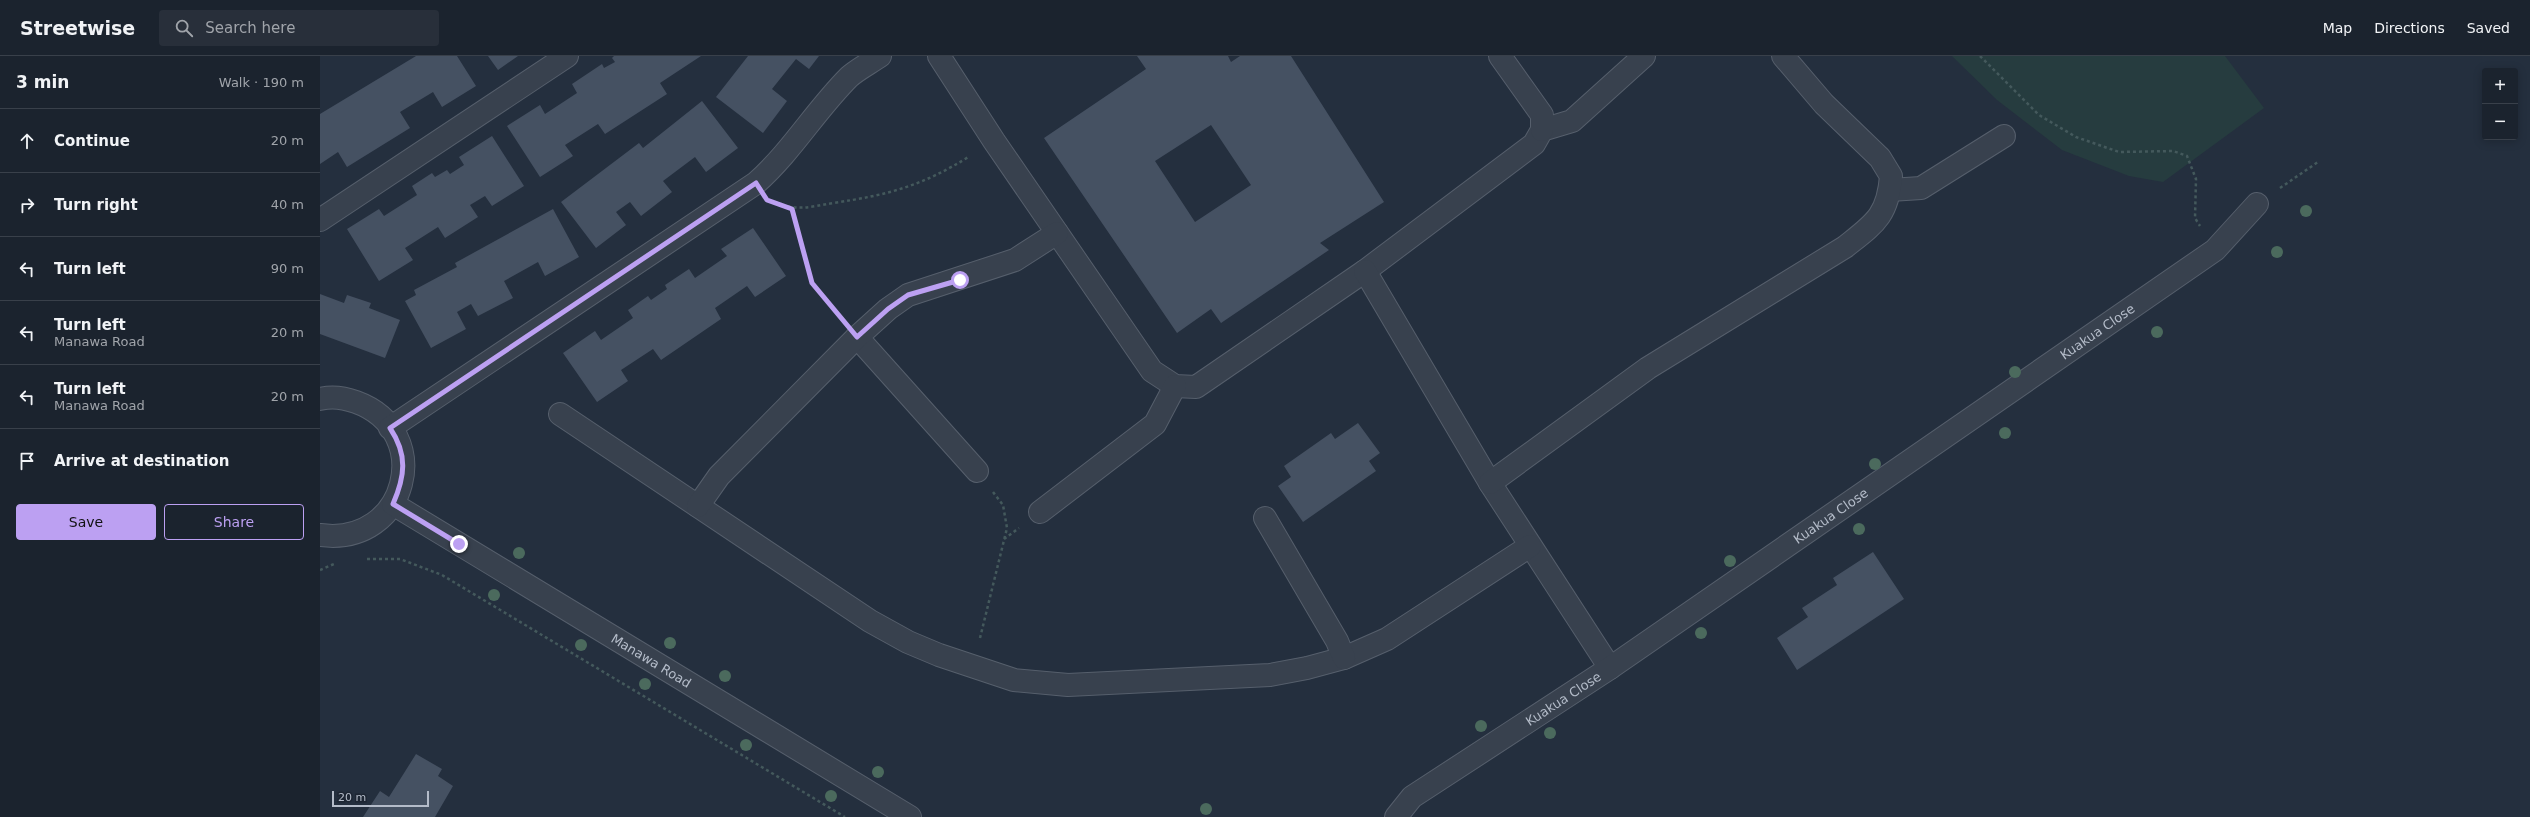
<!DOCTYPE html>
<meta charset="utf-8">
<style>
:root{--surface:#1b232e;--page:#282f3a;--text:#f1f3f6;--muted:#a0a4aa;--line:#39404a;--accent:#bca0f2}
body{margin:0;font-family:"DejaVu Sans",sans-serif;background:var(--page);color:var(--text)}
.controls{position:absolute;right:12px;top:12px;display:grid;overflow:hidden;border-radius:4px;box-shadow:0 2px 10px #0003}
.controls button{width:36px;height:36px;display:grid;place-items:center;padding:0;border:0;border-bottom:1px solid var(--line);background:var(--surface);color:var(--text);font:20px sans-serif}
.scale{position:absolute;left:12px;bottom:10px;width:97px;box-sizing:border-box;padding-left:4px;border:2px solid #b4bcc9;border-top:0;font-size:11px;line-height:14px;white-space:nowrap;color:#b4bcc9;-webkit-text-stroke:3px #1d2633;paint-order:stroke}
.stop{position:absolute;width:12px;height:12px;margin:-9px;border:3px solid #bca0f2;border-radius:50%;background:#fff}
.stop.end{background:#bca0f2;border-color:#fff;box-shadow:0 1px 4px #0008}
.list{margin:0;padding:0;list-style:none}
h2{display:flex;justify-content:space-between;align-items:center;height:52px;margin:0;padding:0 16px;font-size:17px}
h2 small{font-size:13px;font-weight:400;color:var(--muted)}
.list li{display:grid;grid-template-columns:26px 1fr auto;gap:12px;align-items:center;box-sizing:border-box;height:64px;padding:0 16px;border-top:1px solid var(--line)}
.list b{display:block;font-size:15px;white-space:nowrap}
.list p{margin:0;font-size:13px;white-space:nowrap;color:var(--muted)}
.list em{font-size:13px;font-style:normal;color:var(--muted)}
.actions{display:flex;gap:8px;padding:12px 16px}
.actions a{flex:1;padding:9px 0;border:1px solid var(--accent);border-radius:4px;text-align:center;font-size:14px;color:var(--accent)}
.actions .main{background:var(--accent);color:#111}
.icon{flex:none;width:22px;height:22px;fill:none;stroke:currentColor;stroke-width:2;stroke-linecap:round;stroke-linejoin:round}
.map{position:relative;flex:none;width:2210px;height:761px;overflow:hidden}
header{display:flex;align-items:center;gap:24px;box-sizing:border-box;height:56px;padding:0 20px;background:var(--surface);border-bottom:1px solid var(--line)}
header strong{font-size:19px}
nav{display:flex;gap:22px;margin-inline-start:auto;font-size:14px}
.search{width:280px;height:36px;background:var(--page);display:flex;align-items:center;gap:10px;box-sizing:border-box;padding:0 14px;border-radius:4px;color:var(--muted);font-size:15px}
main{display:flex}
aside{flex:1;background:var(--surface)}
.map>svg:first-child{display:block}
</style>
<header>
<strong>Streetwise</strong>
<div class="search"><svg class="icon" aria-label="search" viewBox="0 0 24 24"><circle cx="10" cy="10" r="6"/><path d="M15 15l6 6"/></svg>Search here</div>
<nav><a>Map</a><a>Directions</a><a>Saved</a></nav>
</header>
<main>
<aside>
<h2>3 min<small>Walk · 190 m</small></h2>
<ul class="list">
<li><svg class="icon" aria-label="ahead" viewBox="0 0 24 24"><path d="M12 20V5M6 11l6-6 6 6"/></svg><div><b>Continue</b></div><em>20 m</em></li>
<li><svg class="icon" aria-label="right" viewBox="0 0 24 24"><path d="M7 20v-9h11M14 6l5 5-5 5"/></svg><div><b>Turn right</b></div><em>40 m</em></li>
<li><svg class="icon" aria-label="left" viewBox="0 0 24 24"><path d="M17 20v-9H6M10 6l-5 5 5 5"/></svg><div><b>Turn left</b></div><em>90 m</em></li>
<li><svg class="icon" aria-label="left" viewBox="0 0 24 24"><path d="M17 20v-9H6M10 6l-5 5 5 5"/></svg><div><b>Turn left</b><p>Manawa Road</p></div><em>20 m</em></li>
<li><svg class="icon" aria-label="left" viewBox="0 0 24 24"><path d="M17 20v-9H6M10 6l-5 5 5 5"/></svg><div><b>Turn left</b><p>Manawa Road</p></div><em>20 m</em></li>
<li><svg class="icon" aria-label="arrive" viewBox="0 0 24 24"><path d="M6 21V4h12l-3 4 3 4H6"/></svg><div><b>Arrive at destination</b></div></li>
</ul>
<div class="actions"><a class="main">Save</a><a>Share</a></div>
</aside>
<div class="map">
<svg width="2210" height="761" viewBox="0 0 2210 761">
<rect width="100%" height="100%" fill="#242f3e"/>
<path fill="#263c3f" d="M1632 0H1905L1944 52 1843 126 1809 120 1742 94 1677 44Z"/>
<path fill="#455162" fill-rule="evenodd" d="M96 0H137L156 30 122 51 113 36 80 56 90 72 27 111 18 96 0 108V58Z
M168 0H198L178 14Z
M294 0H381L340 27 347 38 285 78 278 68 245 89 253 100 220 121 187 70 220 49 225 58 257 37 252 28 282 8 284 12 295 6 292 2Z
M428 0H499L489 13 476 3 452 33 467 45 443 77 396 41Z
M817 0H908L911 6 920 0H971L1064 146 1000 187 1009 194 901 267 891 253 857 277 724 82 826 13ZM891 69 931 129 875 166 835 105Z
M382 45 418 92 386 116 375 101 343 125 352 136 321 160 310 146 296 156 306 169 276 192 241 146 319 87 323 92Z
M172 80 204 130 172 150 165 140 150 149 158 161 125 182 118 171 85 192 93 204 59 225 27 173 59 153 64 160 97 139 92 130 112 117 115 121 127 114 130 118 144 109 139 101Z
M233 153 259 201 225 220 218 206 184 225 193 242 158 260 151 248 137 256 146 273 111 292 85 245 96 239 94 234 137 211 135 207Z
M433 172 466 220 435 241 427 230 395 252 401 263 341 304 333 293 301 314 308 325 277 346 243 297 275 275 281 284 313 262 308 254 328 240 331 244 347 233 345 229 369 213 375 222 407 200 401 193Z
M0 238 24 247 27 239 51 247 49 252 80 264 65 302 0 278Z
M1038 367 1060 397 1049 405 1056 415 983 466 958 430 971 421 964 410 1011 377 1015 383Z
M1553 496 1584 543 1477 614 1457 582 1488 561 1482 552 1517 529 1513 522Z
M96 698 122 713 118 720 133 730 115 761H43L60 735 69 741Z"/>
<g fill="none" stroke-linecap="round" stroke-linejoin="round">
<g stroke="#565f6c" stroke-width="24">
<g id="minor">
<path d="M619 0 674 85 832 315 855 330 876 331 1045 215 1214 88 1222 74 1252 65 1324 0"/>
<path d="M1180 0 1222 59V74"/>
<path d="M1570 134 1601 132 1684 80"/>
<path d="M0 164 247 0"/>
<path d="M1045 215 1170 427 1290 612"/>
<path d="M537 281 657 415"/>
<path d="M0 343C11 340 25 342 36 346 116 375 88 491 0 479"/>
<path d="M240 358 550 565 588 586 619 599 694 624 748 629 950 619 987 612 1024 602 1067 583 1210 490"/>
<path d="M70 372 436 127C472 95 495 55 529 21 538 13 550 7 560 0"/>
<path d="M1170 427 1328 312 1525 191C1554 168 1568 160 1571 120L1560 102 1504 48 1463 0"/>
<path id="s1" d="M73 448 590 761"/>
<path d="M378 450 399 420 537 281 568 253 588 239 695 204 737 177"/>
<path d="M720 456 835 368 855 330"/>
<path d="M945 462 1017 585 1024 602"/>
<path id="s2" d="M1076 761 1092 741 1290 612 1895 194 1937 148"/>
</g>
</g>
<path stroke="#44595c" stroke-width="2.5" stroke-dasharray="3 3" stroke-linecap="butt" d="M1660 0 1719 59 1756 81 1799 96 1853 95 1867 100 1876 123 1875 162 1880 170
M1960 132 1998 106
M456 147C478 155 490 151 513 147 568 139 602 130 650 100
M472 153 492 227 518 259
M684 483 699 472
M47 503H80L122 519 525 761
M0 514 14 508
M660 582 687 472 683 449 673 436"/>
<use href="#minor" stroke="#38414e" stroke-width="22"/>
</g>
<g fill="#4b6a5d">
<circle cx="1986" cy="155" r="6"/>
<circle cx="1957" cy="196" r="6"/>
<circle cx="1837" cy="276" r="6"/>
<circle cx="1695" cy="316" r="6"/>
<circle cx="1685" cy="377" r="6"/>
<circle cx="1555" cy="408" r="6"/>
<circle cx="1539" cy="473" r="6"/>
<circle cx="199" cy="497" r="6"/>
<circle cx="1410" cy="505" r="6"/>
<circle cx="174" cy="539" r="6"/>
<circle cx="1381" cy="577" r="6"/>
<circle cx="350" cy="587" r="6"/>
<circle cx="261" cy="589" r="6"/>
<circle cx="405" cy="620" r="6"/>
<circle cx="325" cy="628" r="6"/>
<circle cx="1161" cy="670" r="6"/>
<circle cx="1230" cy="677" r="6"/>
<circle cx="426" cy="689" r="6"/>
<circle cx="558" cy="716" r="6"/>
<circle cx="511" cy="740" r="6"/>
<circle cx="886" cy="753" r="6"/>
</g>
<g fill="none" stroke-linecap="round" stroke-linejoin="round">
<path stroke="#bca0f2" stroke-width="5" d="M139 488 73 448C85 420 88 399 70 372L436 127 447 144 472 153 492 227 537 281 568 253 588 239 640 224"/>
</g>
<g text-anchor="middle" stroke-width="3" stroke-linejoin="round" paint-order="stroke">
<g font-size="13" fill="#b4bcc9" stroke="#1d2633">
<text dy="5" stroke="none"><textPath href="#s2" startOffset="854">Kuakua Close</textPath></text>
<text dy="5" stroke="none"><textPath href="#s2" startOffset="530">Kuakua Close</textPath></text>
<text dy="5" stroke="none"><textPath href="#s1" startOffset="302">Manawa Road</textPath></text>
<text dy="5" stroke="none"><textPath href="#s2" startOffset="206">Kuakua Close</textPath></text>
</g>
</g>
</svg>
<div class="controls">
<button>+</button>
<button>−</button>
</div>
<div class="scale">20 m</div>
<div class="stop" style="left:640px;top:224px"></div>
<div class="stop end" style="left:139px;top:488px"></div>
</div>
</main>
